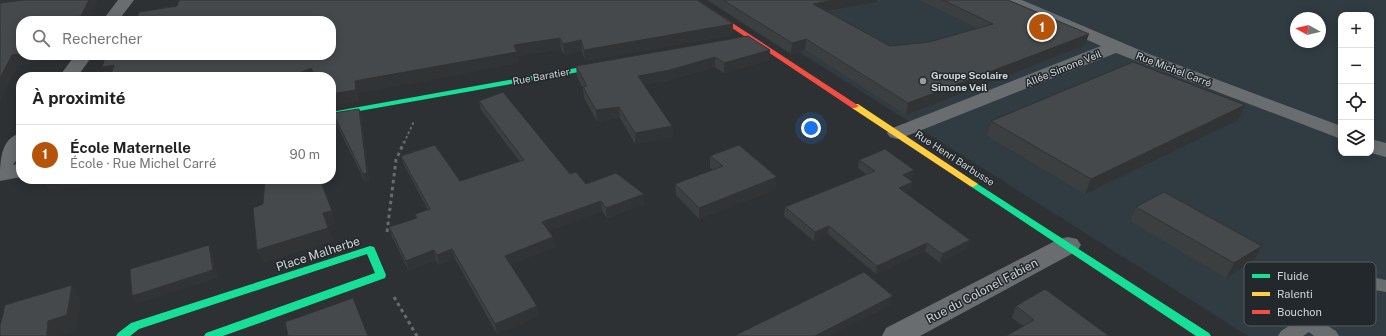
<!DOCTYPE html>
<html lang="fr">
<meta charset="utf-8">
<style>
:root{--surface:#fff;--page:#f6f6f6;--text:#222;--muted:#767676;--line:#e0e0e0;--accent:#b45309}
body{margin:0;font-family:"Public Sans",sans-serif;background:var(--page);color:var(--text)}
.controls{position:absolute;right:12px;top:12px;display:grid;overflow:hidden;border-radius:8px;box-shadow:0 2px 10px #0003}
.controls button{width:36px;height:36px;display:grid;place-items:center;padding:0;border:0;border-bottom:1px solid var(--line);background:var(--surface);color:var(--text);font:20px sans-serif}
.compass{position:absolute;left:1290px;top:12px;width:36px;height:36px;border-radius:50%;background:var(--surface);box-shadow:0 2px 10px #0003;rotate:278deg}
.you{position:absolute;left:811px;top:128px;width:14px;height:14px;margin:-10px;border:3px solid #fff;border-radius:50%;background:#1a73e8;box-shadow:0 0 0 6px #1a73e833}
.badge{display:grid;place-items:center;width:26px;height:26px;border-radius:50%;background:var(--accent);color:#fff;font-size:13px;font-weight:700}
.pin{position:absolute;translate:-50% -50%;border:2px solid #fff;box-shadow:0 1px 4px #0006}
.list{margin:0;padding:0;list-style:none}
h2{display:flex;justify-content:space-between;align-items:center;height:52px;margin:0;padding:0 16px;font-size:17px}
h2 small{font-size:13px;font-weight:400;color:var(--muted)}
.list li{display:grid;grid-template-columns:26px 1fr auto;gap:12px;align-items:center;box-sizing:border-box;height:60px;padding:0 16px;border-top:1px solid var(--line)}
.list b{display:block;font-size:15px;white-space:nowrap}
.list p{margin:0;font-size:13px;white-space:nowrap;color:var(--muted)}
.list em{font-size:13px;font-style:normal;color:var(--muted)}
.icon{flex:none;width:22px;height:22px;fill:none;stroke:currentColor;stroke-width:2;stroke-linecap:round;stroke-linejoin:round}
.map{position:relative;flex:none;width:1386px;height:336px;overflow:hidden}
.search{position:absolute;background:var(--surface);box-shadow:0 2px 10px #0003;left:16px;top:16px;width:320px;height:44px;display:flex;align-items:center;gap:10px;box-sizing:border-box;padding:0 14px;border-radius:16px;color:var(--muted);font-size:15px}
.panel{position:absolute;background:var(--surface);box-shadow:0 2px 10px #0003;left:16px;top:72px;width:320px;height:112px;border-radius:16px}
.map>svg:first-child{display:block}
</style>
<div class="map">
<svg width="1386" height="336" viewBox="0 0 1386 336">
<rect width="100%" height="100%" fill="#2e3134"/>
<path fill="#303b42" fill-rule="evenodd" d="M717 0H1386V336H1248ZM1341 15H1371V153H1341ZM1296 18H1320V42H1296Z"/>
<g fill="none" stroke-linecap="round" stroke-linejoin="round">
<path stroke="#686a6b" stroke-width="2" stroke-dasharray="2.5 2.5" stroke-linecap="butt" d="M404 143 414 121"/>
<path stroke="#686a6b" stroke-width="3" stroke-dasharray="3.5 3.5" stroke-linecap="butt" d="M387 232 396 160 404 142
M394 297 417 336"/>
<path fill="#6a6d70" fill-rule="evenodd" d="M1371 277 1386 280V292L1374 290 1323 323 1336 331 1339 336H1314L1309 332 1303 336H1278L1281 331 1365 278Z"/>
<path fill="#6a6d70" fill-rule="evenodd" d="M118 0H134L118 21H102Z
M1001 0H1022L1149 54 1341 126V139L1116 53 904 137 897 139 890 137 887 133 890 129 1101 46 1004 3Z
M75 55H93L77 77H59Z
M21 133V154L13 165 21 163V177L0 181C0 162 0 138 21 133Z
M1371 139 1386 143V157L1371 153Z
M1068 237 1077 239 1081 245 1077 251 920 336H882L886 328 1059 239Z"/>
<path fill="#16e098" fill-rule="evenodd" d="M604 63 608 65 607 67 331 116V112Z
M973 181 1209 333 1211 336H1196L970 186 968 184Z
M370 246 374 247 375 249 386 275 385 278 223 336H204L206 333 375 273 367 254 139 329 130 336H116L118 333 131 323Z"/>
<path fill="#ffcf43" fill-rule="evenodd" d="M852 104H858L978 184 973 187 970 186 852 108 851 106Z"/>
<path fill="#f24e42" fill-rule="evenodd" d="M690 0H697L859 106 855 108H852Z"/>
</g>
<path fill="#3c3f40" d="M707 0H877V2L827 12 890 46 929 42 977 28 919 0H1008L1085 45 906 115 805 50 791 54Z
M733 24 732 35 585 61 582 51 564 55 561 49 518 56 519 63 358 93 359 101 331 77H107L102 67Z
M770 50 769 60 724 73 715 67 670 80 644 85 672 126 673 137 635 144 620 118 597 121 584 98 583 88 577 77 576 66Z
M479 101 570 174 586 184 644 194V204L607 218 602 211 548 231 555 247 510 264 537 306 538 316 497 334 455 259 439 265 436 260 409 271 392 237 389 227 416 218 415 214 428 210 404 165 401 156 460 181 520 162 481 110Z
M333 113 361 116 369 181 365 182 335 121Z
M1238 120 1085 194 987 136 991 121Z
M710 156 776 189 699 219 676 195 675 184 713 170 710 167Z
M859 160 913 177 909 179 911 190 905 193 967 249 940 263 925 251 876 274 828 234 814 241 784 216 785 207 867 175 858 168Z
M1136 207 1254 260 1226 278 1130 221Z
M1016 306 1109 336 1023 326 1012 318Z"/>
<path fill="#313334" d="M0 0H32L0 4Z
M89 0H98L88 21H61L62 19Z
M835 0H877V2L812 14 813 4Z
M733 24 732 35 585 61 584 50Z
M1089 34 1085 45 906 115 908 103Z
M560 38 561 49 518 56 519 63 358 93 359 101 331 106V94L355 81 514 45Z
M806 39 805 50 791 54 792 43Z
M581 40 582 51 564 55 563 44Z
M770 50 769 60 724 73V63Z
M21 54V55H56L53 60 18 66 0 101V78L12 55Z
M715 57V67L670 80 638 87V76Z
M114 65 115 77H107L102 67Z
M311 68 314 77H290Z
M1245 105 1238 120 1085 194 1091 179Z
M619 107 620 118 597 121 596 110Z
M359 109 361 116 369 181 365 182 363 174Z
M672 126 673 137 635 144V133Z
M914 170 913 177 901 183 903 175Z
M777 177 776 189 699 219V208Z
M44 179H100L99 183 50 193 42 180Z
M913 182 911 190 897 196 899 188Z
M644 194V204L607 218 606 208Z
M601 201 602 211 544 232 542 222Z
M332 211 336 224 328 227 333 241 263 263 257 250 323 213Z
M829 226 828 234 814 241 815 232Z
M553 237 555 247 507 266 505 256Z
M970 240 967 249 940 263 942 254Z
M927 243 925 251 876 274 877 266Z
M209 245 213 253 218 278 137 304 132 296Z
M1262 246 1254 260 1226 278 1234 263Z
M452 249 455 259 439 265 437 255Z
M434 250 436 260 409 271 406 261Z
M72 285 81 300 77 330 59 336H47L48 321Z
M893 296 891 305 830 336H815Z
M537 306 538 316 497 334 495 324Z"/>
<path fill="#46494b" stroke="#313334" d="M24 0H89L81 16 62 19 61 21H21V54L12 55 0 78V3Z
M179 0H697L733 24 584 50 581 40 563 44 560 38 514 45 517 52 355 81 356 90 331 94V77H316L311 68 290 77H110L114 65 102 67 106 55H331V21H136L139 12 177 6Z
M723 0H835L813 4 890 46 929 42 993 24 943 0H1008L1089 34 908 103 806 39 792 43Z
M748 36 770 50 724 63 715 57 670 70 638 76 672 126 635 133 619 107 596 110 583 87 587 86 576 66Z
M1133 62 1245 105 1091 179 991 121Z
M503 92 570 174 576 172 586 184 616 173 644 194 606 208 601 201 542 222 553 237 505 256 537 306 495 324 452 249 437 255 434 250 406 261 389 227 417 218 415 214 430 209 401 156 435 145 460 181 524 160 479 101Z
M359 109 367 173 363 174 333 113Z
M739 145 777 177 699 208 675 184 723 166 710 156Z
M885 149 914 170 903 175 913 182 899 188 970 240 942 254 927 243 877 266 829 226 815 232 785 207 875 171 859 160Z
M265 179H320L332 211 323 213 328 228 257 250 253 208 263 204Z
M1164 192 1262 246 1234 263 1136 207Z
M209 245 213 270 132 296 130 269Z
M864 272 893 296 815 336H734Z
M72 285 67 315 48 321 47 336H0V326L5 305Z
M1045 289 1109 336H1006L1034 320 1016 306Z
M353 298 368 336H288L285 322Z"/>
<circle fill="#989c9f" stroke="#22282c" stroke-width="1.5" cx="923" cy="81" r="4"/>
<g text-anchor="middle" stroke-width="3" stroke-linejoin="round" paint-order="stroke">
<g font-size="10" fill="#d1d5d8" stroke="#22282c">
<text transform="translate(1063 68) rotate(-22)" y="4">Allée Simone Veil</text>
<text transform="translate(1174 69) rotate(21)" y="4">Rue Michel Carré</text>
<text transform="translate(541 76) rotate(-10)" y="4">Rue Baratier</text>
<text transform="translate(955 158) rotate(33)" y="4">Rue Henri Barbusse</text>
</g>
<g font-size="10" font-weight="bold" fill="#d1d5d8" stroke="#22282c" text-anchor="start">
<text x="931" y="79">Groupe Scolaire<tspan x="931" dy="12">Simone Veil</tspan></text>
</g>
<g font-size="12" fill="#d1d5d8" stroke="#22282c">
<text transform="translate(318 254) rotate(-18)" y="4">Place Malherbe</text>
<text transform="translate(982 291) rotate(-28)" y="4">Rue du Colonel Fabien</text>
</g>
</g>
<rect x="1244" y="262" width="132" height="64" rx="6" fill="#22282c" stroke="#575c60" stroke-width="1"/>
<rect x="1252" y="274" width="18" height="4" fill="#16e098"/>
<rect x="1252" y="292" width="18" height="4" fill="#ffcf43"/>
<rect x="1252" y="310" width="18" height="4" fill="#f24e42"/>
<g font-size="11" fill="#d1d5d8">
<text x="1277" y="280">Fluide</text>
<text x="1277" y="298">Ralenti</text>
<text x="1277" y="316">Bouchon</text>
</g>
</svg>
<div class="controls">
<button>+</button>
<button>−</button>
<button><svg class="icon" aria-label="locate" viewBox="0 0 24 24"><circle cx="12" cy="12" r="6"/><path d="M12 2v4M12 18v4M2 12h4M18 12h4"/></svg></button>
<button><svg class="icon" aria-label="layers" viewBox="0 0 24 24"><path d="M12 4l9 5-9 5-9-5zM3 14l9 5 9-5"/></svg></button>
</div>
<svg class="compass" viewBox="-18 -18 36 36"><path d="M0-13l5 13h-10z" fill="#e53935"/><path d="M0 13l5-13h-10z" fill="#767676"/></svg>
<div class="you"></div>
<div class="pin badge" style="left:1042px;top:27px">1</div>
<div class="search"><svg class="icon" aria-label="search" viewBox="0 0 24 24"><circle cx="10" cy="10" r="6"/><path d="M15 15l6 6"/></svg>Rechercher</div>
<section class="panel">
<h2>À proximité<small></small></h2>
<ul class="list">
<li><span class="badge">1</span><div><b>École Maternelle</b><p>École · Rue Michel Carré</p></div><em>90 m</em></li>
</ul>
</section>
</div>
